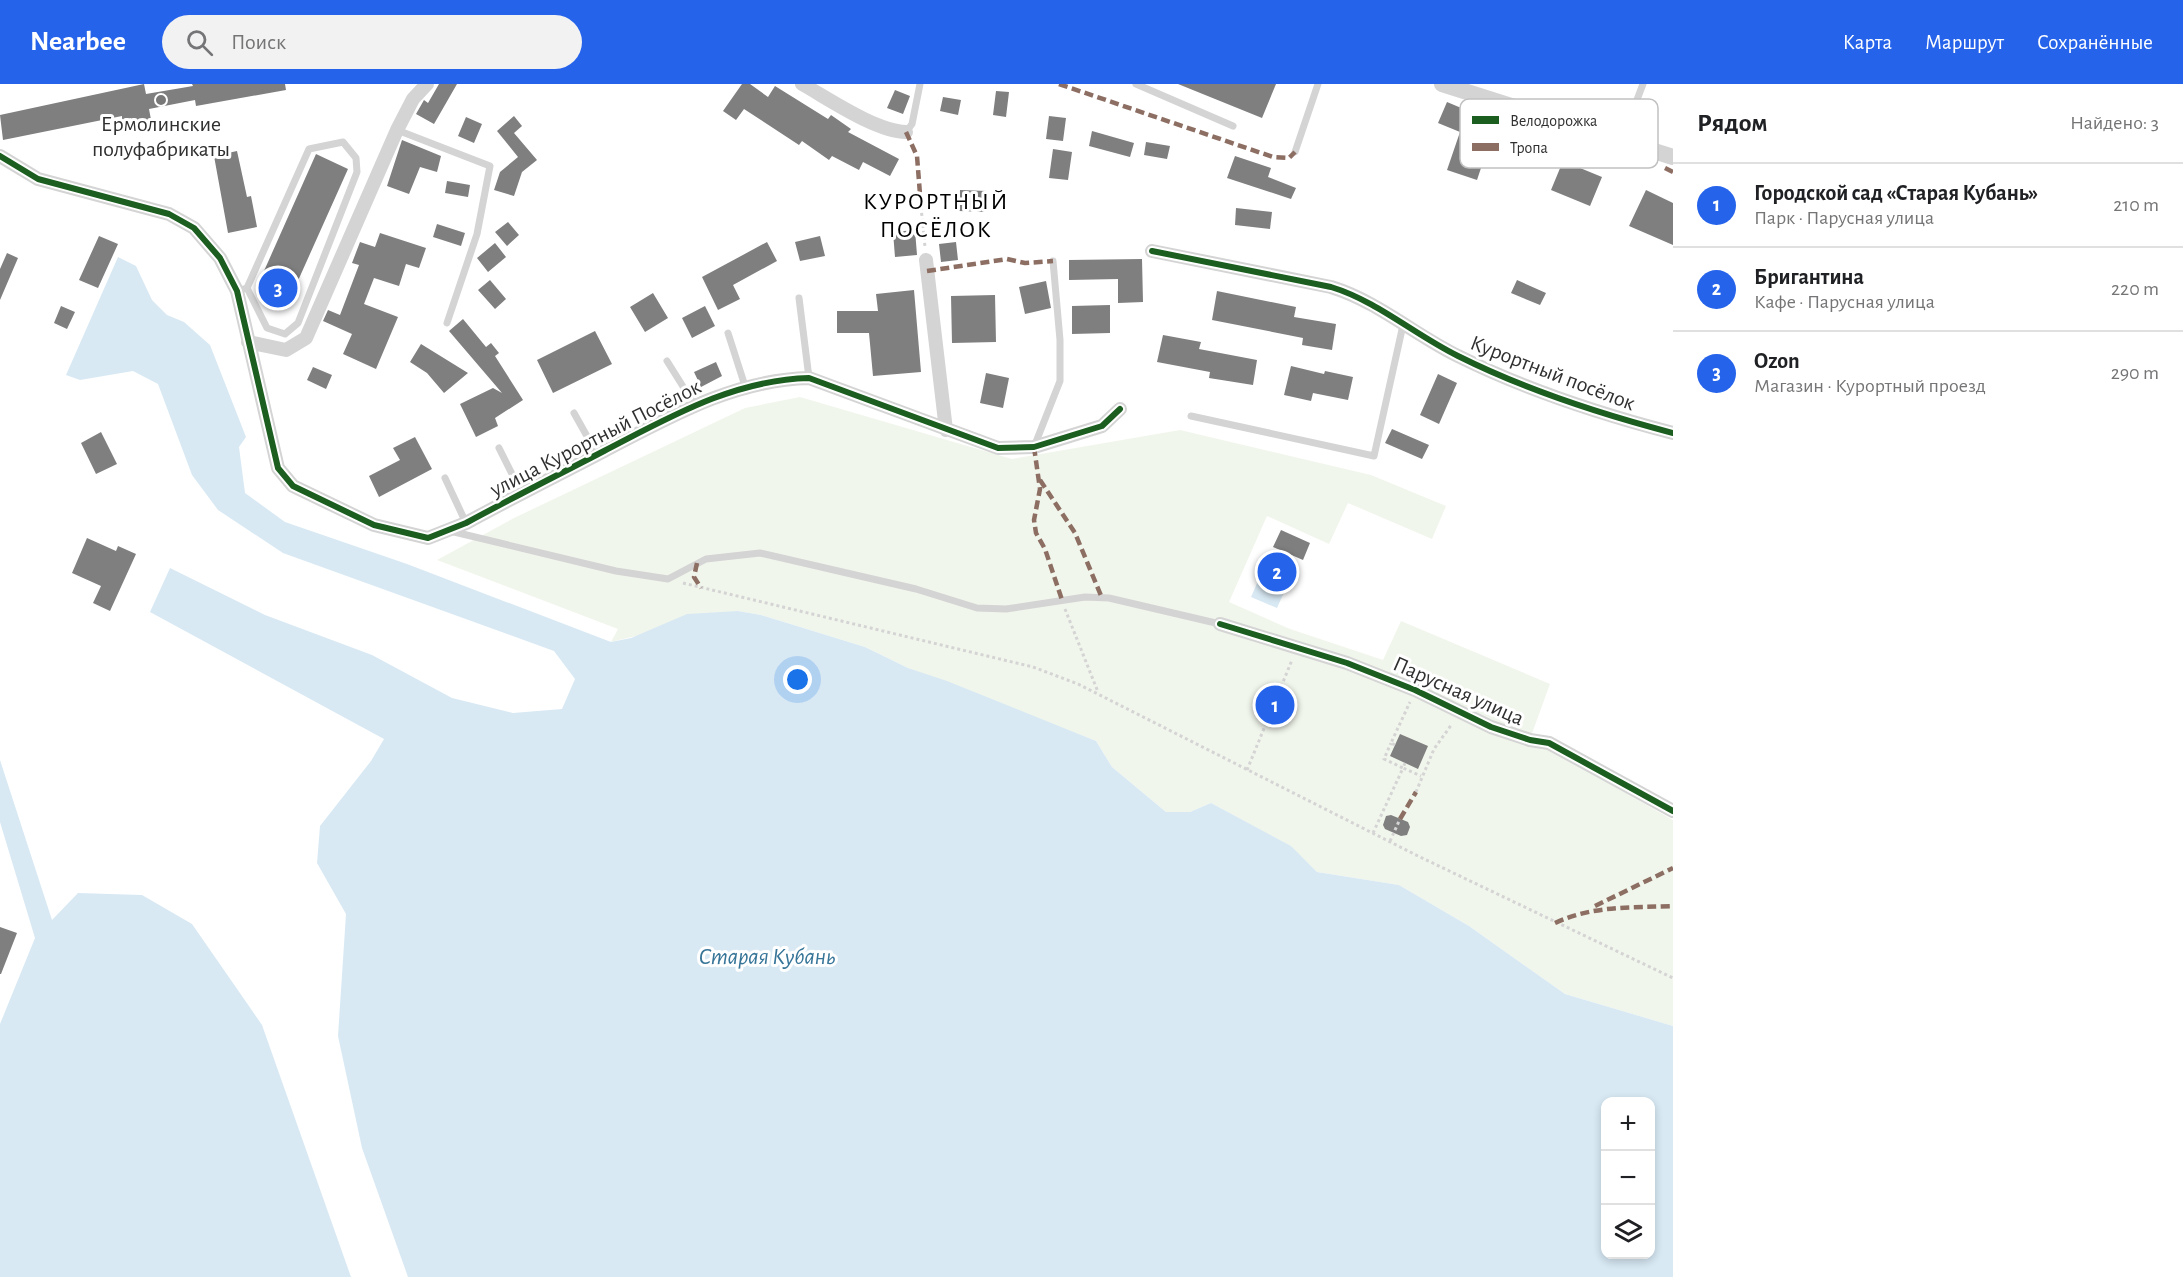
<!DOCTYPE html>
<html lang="ru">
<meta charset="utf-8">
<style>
:root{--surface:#fff;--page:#f2f2f2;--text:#202124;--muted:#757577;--line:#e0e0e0;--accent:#2563eb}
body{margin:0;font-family:"Alegreya Sans",sans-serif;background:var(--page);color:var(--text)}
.controls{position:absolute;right:18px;bottom:18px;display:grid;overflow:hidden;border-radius:12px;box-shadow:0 3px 9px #0003}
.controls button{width:54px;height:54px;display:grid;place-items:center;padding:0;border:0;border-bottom:2px solid var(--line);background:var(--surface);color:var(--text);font:30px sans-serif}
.you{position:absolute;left:798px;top:596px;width:21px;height:21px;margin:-15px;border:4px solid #fff;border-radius:50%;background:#1a73e8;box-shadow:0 0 0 9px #1a73e833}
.badge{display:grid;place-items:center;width:39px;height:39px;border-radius:50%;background:var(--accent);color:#fff;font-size:20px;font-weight:700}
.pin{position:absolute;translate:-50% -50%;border:3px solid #fff;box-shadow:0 2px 6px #0006}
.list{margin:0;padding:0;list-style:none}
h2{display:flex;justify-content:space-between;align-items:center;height:78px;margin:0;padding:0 24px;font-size:26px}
h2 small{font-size:20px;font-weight:400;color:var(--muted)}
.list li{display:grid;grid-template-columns:39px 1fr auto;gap:18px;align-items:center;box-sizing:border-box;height:84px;padding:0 24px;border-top:2px solid var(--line)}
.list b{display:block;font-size:22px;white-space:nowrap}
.list p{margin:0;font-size:20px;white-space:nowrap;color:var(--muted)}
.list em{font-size:20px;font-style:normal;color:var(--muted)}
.icon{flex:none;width:33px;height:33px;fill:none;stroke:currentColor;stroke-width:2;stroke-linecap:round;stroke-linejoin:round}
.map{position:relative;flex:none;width:1673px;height:1193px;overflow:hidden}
header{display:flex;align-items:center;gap:36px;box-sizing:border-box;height:84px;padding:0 30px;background:var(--accent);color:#fff}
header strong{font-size:28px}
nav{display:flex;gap:33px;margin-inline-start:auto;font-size:21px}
.search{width:420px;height:54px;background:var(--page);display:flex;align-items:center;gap:15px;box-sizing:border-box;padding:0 21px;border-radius:33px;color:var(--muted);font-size:22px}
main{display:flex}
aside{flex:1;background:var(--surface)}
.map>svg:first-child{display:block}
</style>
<header>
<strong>Nearbee</strong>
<div class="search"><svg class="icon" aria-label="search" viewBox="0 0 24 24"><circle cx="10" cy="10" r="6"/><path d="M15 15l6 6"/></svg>Поиск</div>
<nav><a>Карта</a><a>Маршрут</a><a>Сохранённые</a></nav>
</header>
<main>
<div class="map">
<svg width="1673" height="1193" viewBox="0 0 1673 1193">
<rect width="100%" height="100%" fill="#fff"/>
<path fill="#f1f6ec" d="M800 313 1012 375 1180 346 1371 391 1446 422 1432 455 1348 419 1329 460 1267 432 1229 518 1290 545 1383 576 1401 537 1550 600 1530 655 1673 736V942L1565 910 1469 842 1399 801 1317 788 1290 762 1211 719 1190 728H1166L1112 683 1096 657 908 584 865 563 761 531 738 527 611 558 618 545 437 476 514 434 745 324Z"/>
<path fill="#d8e9f4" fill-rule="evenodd" d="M118 173 136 182 152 216 167 231 184 238 210 261 246 353 239 363 245 409 285 438 407 480 611 558 631 554 687 530 738 527 761 531 865 563 908 584 947 597 1096 657 1112 683 1166 728H1190L1211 719 1291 762 1317 788 1399 801 1469 842 1565 910 1673 942V1193H408L362 1064 338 952 346 830 317 779 320 742 371 677 384 655 150 528 170 484 265 531 372 571 452 614 513 629 562 625 575 595 554 567 283 469 218 426 192 391 158 300 133 287 80 296 66 291ZM1606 1018H1650V1170H1606Z
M1269 472 1295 484 1277 524 1251 513Z
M0 676 52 836 78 809 142 811 192 840 262 941 351 1193H0V940L35 854 0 738Z"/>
<path fill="#7f7f7f" d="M144 0 146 10 193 2 192 0H285L286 6 196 22 195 16 149 25 152 41 133 44 131 34 122 36V32L3 56 0 31Z
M439 0H457L434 40 416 30 424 16 428 19Z
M742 0H750L768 13 775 2 828 35 831 31 851 45 848 48 899 75 890 92 863 78 859 86 832 72 829 76 802 57 799 61 744 25 736 36 723 27Z
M1178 0H1276L1262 34Z
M895 6 910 12 903 30 887 24Z
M996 7 1009 8 1006 33 993 31Z
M943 13 961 16 958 31 940 27Z
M1447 18 1504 42 1496 63 1489 60 1477 96 1447 86 1460 48 1438 39Z
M514 32 522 42 514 49 537 76 522 88 514 112 494 106 500 88 518 73 497 47Z
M1049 32 1066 34 1063 57 1046 55Z
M466 33 482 40 474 59 458 52Z
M1092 47 1134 59 1130 73 1089 62Z
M402 56 441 72 437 88 420 83 409 110 387 102Z
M1146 58 1170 62 1167 75 1144 71Z
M1053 65 1072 68 1068 96 1049 94Z
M237 67 247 113 251 112 257 143 228 149 214 72Z
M316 70 348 85 288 219 256 205Z
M1235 72 1271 84 1268 93 1296 104 1291 115 1227 94Z
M1563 77 1602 93 1590 122 1551 106Z
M447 97 470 101 468 113 445 109Z
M960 106 987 107 986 128 959 127Z
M1646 106 1673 119V161L1629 142Z
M1236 124 1272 128 1270 145 1235 141Z
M508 138 519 151 507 162 495 148Z
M437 140 465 149 461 162 433 153Z
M915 146 917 171 895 173 893 148Z
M380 149 426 164 419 184 406 180 399 202 374 194 364 220 398 233 376 285 343 270 352 250 323 237 328 226 340 231 359 181 352 179 360 158 375 163Z
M99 152 118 160 98 204 79 196Z
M820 152 825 172 800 177 795 158Z
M767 158 777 177 733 201 740 215 718 226 702 193Z
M956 158 958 176 941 178 939 160Z
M495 159 506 173 488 188 477 174Z
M7 169 18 174 0 216V185Z
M1142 175 1143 218 1118 219V195L1069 196V176Z
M490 196 506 215 495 225 478 206Z
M1517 196 1546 209 1540 221 1511 209Z
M1046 197 1051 224 1025 230 1019 203Z
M914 206 921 288 873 292 869 249H837V227H878L876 210Z
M1217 207 1296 223 1294 233 1336 240 1332 266 1302 261 1303 254 1212 236Z
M653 209 668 234 645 248 630 223Z
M995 211 996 258 952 259 951 212Z
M1110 221V249L1072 250V222Z
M61 222 75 228 67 245 54 239Z
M705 222 715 242 692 254 682 234Z
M463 235 486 263 491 259 499 269 495 272 523 316 495 334 498 342 476 353 460 320 493 304 502 309 449 247Z
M595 247 612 280 553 309 537 276Z
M1163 251 1201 258 1199 265 1257 276 1253 301 1209 294 1210 288 1157 278Z
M421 260 468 289 444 309 427 289 410 278Z
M716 278 722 292 701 303 694 288Z
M1291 282 1324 290 1325 287 1353 293 1348 316 1313 309 1311 317 1284 311Z
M313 283 332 291 326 305 307 296Z
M986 289 1009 294 1003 324 980 319Z
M1438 290 1457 299 1439 340 1420 331Z
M1392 345 1429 361 1422 375 1385 359Z
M101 348 117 380 96 390 81 359Z
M415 353 432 385 379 413 369 392 400 376 393 364Z
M1281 446 1310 459 1303 476 1273 463Z
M87 454 116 467 118 462 136 470 110 527 93 519 101 502 72 489Z
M1400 650 1428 662 1418 685 1390 672Z
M1391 731 1408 738 1410 743 1407 751 1401 752 1385 745 1383 741 1386 732Z
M0 843 17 849 1 890H0Z"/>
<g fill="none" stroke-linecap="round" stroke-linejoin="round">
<path stroke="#d4d4d4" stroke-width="3" stroke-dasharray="3 3" stroke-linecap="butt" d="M921 123 925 163
M683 499 1033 583 1078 600 1418 772 1673 894
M1065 525 1098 608
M1395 661 1391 659 1410 618
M1405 679 1403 684 1421 692
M1247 686 1292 576
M1416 708 1434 665 1452 640
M1373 749 1403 684 1384 675 1391 659
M1390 757 1400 735"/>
<path stroke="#d4d4d4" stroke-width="7" d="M1136 0 1233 42
M397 46 490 82 477 150 447 239
M906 48 912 40 920 0
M1622 55 1643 0
M1295 68 1318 0
M237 207 247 204 309 65 343 58 356 74 357 88 298 239 285 250 267 244 247 204
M799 214 809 294
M728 249 745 302
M667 277 694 320
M574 329 597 370
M1191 332 1374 372 1403 241
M1034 363 1060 297V256L1053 177
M499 364 522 410
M445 394 466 439
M450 447 616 487 668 495 706 475 760 469 916 505 977 524 1006 525 1085 513 1109 514 1220 540"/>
<path stroke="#d4d4d4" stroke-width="14" d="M802 0C829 15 875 47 906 48
M0 72 38 95 169 130 194 144 220 174 237 207 278 384 293 402 374 441 428 454 466 439C512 414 558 391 604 367 670 333 733 296 809 294L998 364 1034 363 1102 342 1120 325
M1152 167 1331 203C1377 217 1415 251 1458 272 1526 306 1600 330 1673 349
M926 176 946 346
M248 258 286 266 306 254 397 46 413 15 427 0
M1220 540 1347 579 1415 606 1491 643 1530 656 1549 659 1673 727"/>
<path stroke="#d4d4d4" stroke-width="16" d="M1442 0 1673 73"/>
<path stroke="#8d6e63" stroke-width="4.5" stroke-dasharray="9 4.5" stroke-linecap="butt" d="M1059 0 1273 73 1289 74 1295 68
M906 48 917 72 921 123
M1665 84 1673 88
M927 187 1007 175 1025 179 1053 177
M1034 363 1040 405 1034 436 1036 449 1045 465 1062 516
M1040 396 1075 449 1102 514
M697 479 694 493 701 504
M1400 735 1416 708
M1595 822 1673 784
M1555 839C1594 821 1631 824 1673 822"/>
<g stroke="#fff" stroke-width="10">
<path id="cycleway" d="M0 72 38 95 169 130 194 144 220 174 237 207 278 384 293 402 374 441 428 454 466 439C512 414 558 391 604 367 670 333 733 296 809 294L998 364 1034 363 1102 342 1120 325
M1152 167 1331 203C1377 217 1415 251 1458 272 1526 306 1600 330 1673 349
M1220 540 1347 579 1415 606 1491 643 1530 656 1549 659 1673 727"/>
</g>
<use href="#cycleway" stroke="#1b5e20" stroke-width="6"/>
</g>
<circle fill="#787878" stroke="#fff" stroke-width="2" cx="161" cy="16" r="6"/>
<g text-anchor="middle" stroke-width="6" stroke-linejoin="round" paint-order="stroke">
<g font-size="22" fill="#303030" stroke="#fff">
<text x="161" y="47">Ермолинские<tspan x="161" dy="25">полуфабрикаты</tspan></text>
</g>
<g font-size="22" fill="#303030" stroke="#fff">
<text transform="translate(1553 288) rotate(21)" y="8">Курортный посёлок</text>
<text transform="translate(595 353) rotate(-27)" y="8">улица Курортный Посёлок</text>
<text transform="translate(1459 606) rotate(24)" y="8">Парусная улица</text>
</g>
<g font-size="24" letter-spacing="1.5" fill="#000" stroke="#fff">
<text x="936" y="125">КУРОРТНЫЙ<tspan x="936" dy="28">ПОСЁЛОК</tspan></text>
</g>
<g font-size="24" font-style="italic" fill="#377598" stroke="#fff">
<text x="767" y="880">Старая Кубань</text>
</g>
</g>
<rect x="1460" y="15" width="198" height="69" rx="9" fill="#fff" stroke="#c1c1c1" stroke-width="1.5"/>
<rect x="1472" y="32" width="27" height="8" fill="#1b5e20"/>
<rect x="1472" y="59" width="27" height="8" fill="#8d6e63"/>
<g font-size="16" fill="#303030">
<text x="1510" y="42">Велодорожка</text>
<text x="1510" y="69">Тропа</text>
</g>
</svg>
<div class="controls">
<button>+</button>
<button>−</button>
<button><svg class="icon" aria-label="layers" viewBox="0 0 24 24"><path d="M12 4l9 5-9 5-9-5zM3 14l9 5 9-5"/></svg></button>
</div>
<div class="you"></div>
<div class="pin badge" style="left:1275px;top:621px">1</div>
<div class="pin badge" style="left:1277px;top:488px">2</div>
<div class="pin badge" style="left:278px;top:204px">3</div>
</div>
<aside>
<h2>Рядом<small>Найдено: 3</small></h2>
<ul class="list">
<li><span class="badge">1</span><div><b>Городской сад «Старая Кубань»</b><p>Парк · Парусная улица</p></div><em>210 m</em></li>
<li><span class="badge">2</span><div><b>Бригантина</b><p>Кафе · Парусная улица</p></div><em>220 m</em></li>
<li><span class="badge">3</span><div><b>Ozon</b><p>Магазин · Курортный проезд</p></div><em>290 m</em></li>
</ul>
</aside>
</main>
